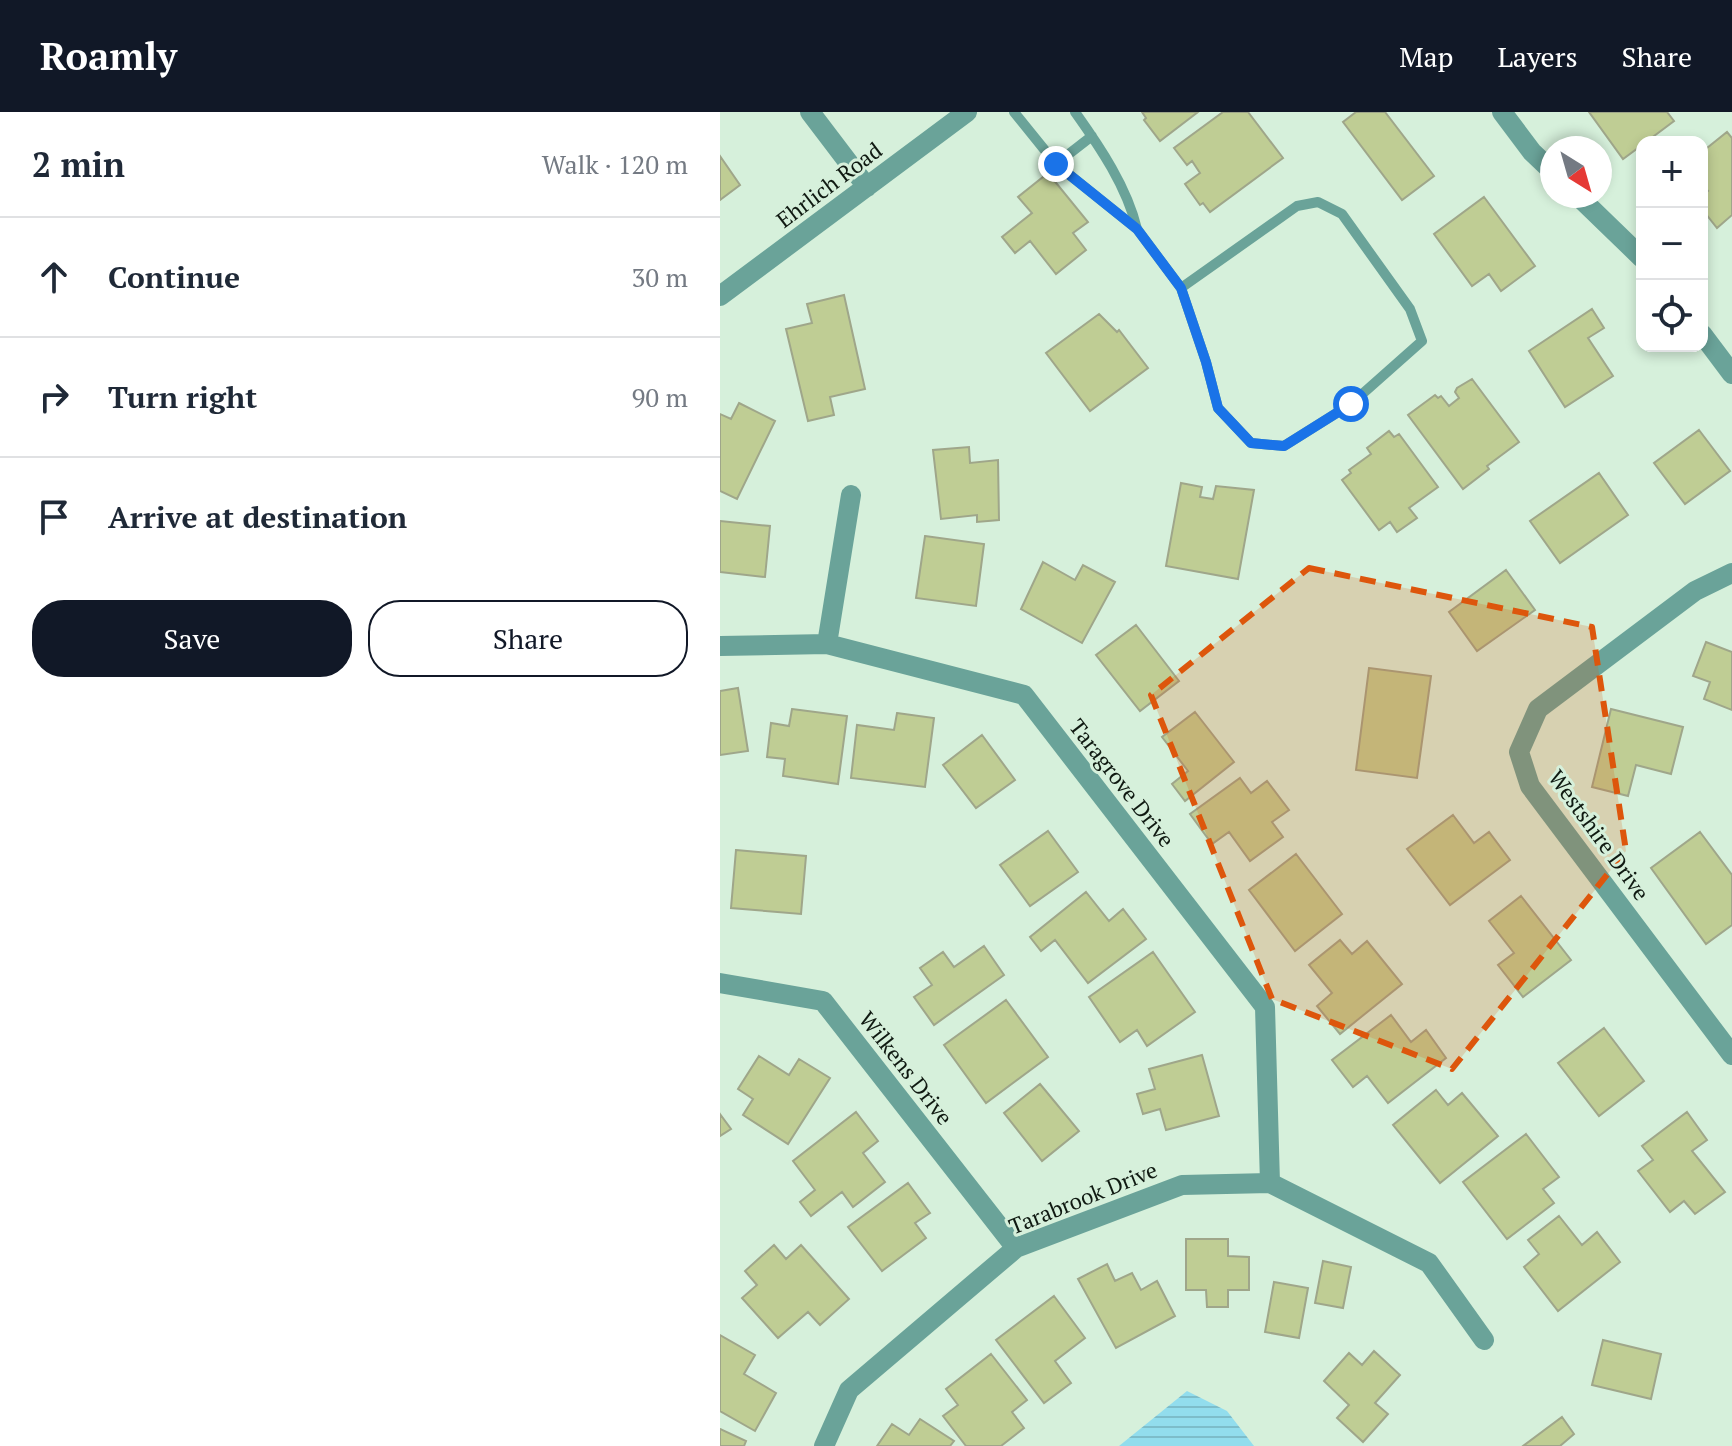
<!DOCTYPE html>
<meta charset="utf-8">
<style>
:root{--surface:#fff;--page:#f2f2f3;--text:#1f2937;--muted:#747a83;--line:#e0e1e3;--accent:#111827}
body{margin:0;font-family:"PT Serif",serif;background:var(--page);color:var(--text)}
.controls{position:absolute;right:24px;top:24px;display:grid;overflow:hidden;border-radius:16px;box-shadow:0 4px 12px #0003}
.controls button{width:72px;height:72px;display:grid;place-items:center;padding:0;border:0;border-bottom:2px solid var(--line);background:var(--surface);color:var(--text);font:40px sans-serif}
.compass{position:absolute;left:820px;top:24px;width:72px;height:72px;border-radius:50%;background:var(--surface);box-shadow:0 4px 12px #0003;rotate:143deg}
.stop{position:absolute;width:24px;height:24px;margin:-18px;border:6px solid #1a73e8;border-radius:50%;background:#fff}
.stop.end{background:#1a73e8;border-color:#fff;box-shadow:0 2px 8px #0008}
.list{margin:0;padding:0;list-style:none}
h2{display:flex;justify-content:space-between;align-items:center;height:104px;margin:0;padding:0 32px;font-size:34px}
h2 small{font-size:26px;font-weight:400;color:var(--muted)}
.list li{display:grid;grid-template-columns:52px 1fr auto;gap:24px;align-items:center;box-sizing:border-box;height:120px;padding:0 32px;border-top:2px solid var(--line)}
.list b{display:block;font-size:30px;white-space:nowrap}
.list em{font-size:26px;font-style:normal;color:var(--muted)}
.actions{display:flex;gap:16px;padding:24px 32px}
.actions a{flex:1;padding:18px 0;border:2px solid var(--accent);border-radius:32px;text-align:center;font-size:28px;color:var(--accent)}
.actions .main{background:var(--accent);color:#fff}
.icon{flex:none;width:44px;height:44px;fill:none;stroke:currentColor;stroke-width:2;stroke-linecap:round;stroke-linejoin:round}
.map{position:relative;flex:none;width:1012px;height:1334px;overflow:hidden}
header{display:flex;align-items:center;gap:48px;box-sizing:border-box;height:112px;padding:0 40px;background:var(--accent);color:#fff}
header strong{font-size:38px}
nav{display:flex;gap:44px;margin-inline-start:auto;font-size:28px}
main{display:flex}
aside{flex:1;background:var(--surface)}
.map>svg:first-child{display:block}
</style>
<header>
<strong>Roamly</strong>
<nav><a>Map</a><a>Layers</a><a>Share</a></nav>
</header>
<main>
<aside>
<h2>2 min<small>Walk · 120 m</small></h2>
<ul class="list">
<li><svg class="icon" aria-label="ahead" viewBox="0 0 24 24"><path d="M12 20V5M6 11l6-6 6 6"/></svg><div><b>Continue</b></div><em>30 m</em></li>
<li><svg class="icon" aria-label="right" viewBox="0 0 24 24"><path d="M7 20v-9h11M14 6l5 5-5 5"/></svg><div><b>Turn right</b></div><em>90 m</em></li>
<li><svg class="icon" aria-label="arrive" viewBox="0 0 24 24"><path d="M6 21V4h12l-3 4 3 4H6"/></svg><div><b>Arrive at destination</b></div></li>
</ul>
<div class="actions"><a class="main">Save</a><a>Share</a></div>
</aside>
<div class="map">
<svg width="1012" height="1334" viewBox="0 0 1012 1334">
<defs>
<pattern id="water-rules" width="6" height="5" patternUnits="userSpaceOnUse" patternTransform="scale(2)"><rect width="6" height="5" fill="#92dded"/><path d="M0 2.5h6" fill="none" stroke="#7dbdca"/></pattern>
</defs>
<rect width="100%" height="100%" fill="#d6f0db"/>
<path fill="url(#water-rules)" d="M467 1279 507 1299 534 1334H399Z"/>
<path fill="#bfcd94" stroke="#9fa68a" stroke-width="2" d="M422 0H478L440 29 424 8 426 6Z
M503 0H528L563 46 490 100 483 91 480 93 465 72 480 61 472 49 467 53 454 36Z
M636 0H665L714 64 682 88 623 10Z
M869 0H947L954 9 926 30H922V33L903 47Z
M1007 20 1012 26V103L997 116 982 97V84L988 79 982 72V40Z
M0 44 20 73 0 88Z
M328 61 368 110 353 121 366 138 336 162 310 129 295 141 282 125 312 101 298 85Z
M764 85 815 154 781 179 769 162 752 174 714 122Z
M124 183 145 277 110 285 114 303 88 309 66 217 92 211 87 192Z
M872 197 884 216 868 226 893 264 845 295 809 239Z
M379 202 397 220 399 218 428 256 370 299 326 241Z
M752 267 799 330 767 354 769 357 743 377 688 303 715 283 718 286 721 284 729 294 739 286 735 280 737 276Z
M19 291 55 309 17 387 0 379V302L11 307Z
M979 318 1010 359 965 392 934 351Z
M669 319 674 325 679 322 718 375 689 396 697 406 677 420 670 410 659 418 622 368 631 361 629 358 651 342 647 336Z
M249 335 250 351 278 348 279 408 257 410V403L221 407 213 338Z
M879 361 908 403 840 451 810 409Z
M461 371 482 375 480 385 493 387 496 374 534 378 518 467 446 454Z
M0 409 50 414 45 465 0 460Z
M205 424 264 432 256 494 196 486Z
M323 450 355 468 363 453 395 470 362 531 301 497Z
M786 458 815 498 757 539 729 500Z
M416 513 459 569 420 599 376 543Z
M986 530 1012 540V598L984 587 990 570 973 564Z
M649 556 711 564 697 666 636 658Z
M18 576 28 639 0 643V579Z
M72 597 127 604 118 672 63 664 65 647 47 645 51 611 69 614Z
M891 597 963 615 951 662 916 653 908 684 872 675Z
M475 600 514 650 465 689 452 672 468 659 442 625Z
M177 601 214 606 205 675 131 666 137 613 174 618Z
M262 623 295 668 256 696 223 653Z
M520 666 531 681 547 669 569 698 552 710 563 725 530 749 509 720 492 732 470 702Z
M733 703 754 731 769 720 790 748 730 793 687 737Z
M328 719 358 760 310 794 280 753Z
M980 720 1012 763V813L986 832 931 756Z
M16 738 86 744 81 802 11 796Z
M576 742 622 802 575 839 529 778Z
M366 780 389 809 403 797 426 827 368 871 335 828 321 839 310 825Z
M801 784 851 848 803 885 778 853 794 841 769 809Z
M620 828 632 842 647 829 682 872 620 922 597 894 612 881 589 853Z
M264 834 284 863 214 913 194 885 212 873 200 856 223 840 234 855Z
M433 840 475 900 427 934 417 918 400 930 369 885Z
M286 888 328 945 266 991 224 933Z
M671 903 691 930 706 918 726 946 668 991 647 964 633 975 612 948Z
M884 916 924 969 879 1004 838 951Z
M482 943 499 1004 446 1018 440 997 423 1002 417 982 435 977 429 957Z
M39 944 69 963 79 947 110 966 68 1032 23 1003 33 987 18 977Z
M320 972 359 1019 322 1049 284 1001Z
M716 978 728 993 742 981 778 1024 720 1071 673 1013Z
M136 1000 158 1029 143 1041 165 1070 133 1095 122 1080 91 1104 80 1090 95 1078 73 1049Z
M967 1000 987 1028 972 1039 1005 1080 975 1102 964 1089 950 1100 918 1059 933 1048 922 1034Z
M0 1002 11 1017 0 1024Z
M806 1022 839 1065 823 1077 834 1091 787 1127 743 1070Z
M188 1071 210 1101 195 1111 206 1126 162 1159 128 1115Z
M839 1104 862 1133 877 1120 900 1150 838 1199 804 1155 819 1142 808 1128Z
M466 1127H508V1144L529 1145V1178H508V1195H487L486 1178H466Z
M54 1133 66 1147 81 1133 129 1187 100 1213 88 1200 58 1226 22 1186 37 1173 25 1159Z
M603 1149 631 1155 623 1196 595 1191Z
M387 1152 395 1169 412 1161 421 1178 437 1169 455 1204 396 1236 358 1167Z
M554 1170 588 1176 579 1226 545 1220Z
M334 1184 365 1226 335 1249 351 1271 324 1291 276 1228Z
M0 1223 35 1243 24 1262 56 1281 35 1319 0 1299Z
M883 1228 941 1242 931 1287 872 1273Z
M654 1239 680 1263 655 1291 668 1302 643 1330 617 1306 629 1293 604 1269 629 1241 642 1253Z
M271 1242 307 1288 292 1300 304 1316 281 1334H246L223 1304 238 1293 226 1277Z
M842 1305 854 1322 840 1334H803Z
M200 1307 234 1329 230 1334H157L172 1312 189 1323Z
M0 1317 26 1329 24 1334H0Z"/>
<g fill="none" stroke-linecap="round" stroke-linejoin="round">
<path stroke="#6aa399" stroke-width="10" d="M294 0 336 52 417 117C407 75 380 35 355 0
M336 52 372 24
M417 117 461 176 486 250 498 296 531 331 564 334 631 292 702 229 690 197 622 102 598 90 577 94 461 176"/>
<path stroke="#6aa399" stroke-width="20" d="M90 0 147 75
M782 0 812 40 832 59
M858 84 922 146
M0 184 247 0
M982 222 1012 262
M1012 461 975 479 818 597 799 640 810 674 1012 943
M107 532 131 383
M0 534 107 532 304 583 545 895 550 1071
M0 871 103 889 296 1136
M104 1334 129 1278 296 1136 462 1073 550 1071 709 1151 764 1228"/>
</g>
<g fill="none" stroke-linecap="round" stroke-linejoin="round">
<path stroke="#1a73e8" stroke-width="10" d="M336 52 417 117 461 176 486 250 498 296 531 331 564 334 631 292"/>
</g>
<path fill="#dd560c" fill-opacity="0.2" stroke="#dd560c" stroke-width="6" stroke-dasharray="16 10" stroke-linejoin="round" d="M589 456 872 515 906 739 732 957 552 887 431 583Z"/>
<g text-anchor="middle" stroke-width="6" stroke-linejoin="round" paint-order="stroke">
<g font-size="22" fill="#0f1911" stroke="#d6f0db">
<text transform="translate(109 73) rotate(-37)" y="8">Ehrlich Road</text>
<text transform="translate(402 671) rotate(52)" y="8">Taragrove Drive</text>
<text transform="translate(879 723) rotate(54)" y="8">Westshire Drive</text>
<text transform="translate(186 956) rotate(52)" y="8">Wilkens Drive</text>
<text transform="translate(363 1086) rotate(-22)" y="8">Tarabrook Drive</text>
</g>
</g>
</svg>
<div class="controls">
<button>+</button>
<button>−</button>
<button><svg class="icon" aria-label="locate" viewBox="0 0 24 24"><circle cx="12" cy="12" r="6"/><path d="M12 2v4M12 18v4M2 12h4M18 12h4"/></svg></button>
</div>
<svg class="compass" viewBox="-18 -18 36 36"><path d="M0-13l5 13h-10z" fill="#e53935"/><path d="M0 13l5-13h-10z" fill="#747a83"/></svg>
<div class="stop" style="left:631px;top:292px"></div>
<div class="stop end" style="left:336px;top:52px"></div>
</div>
</main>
